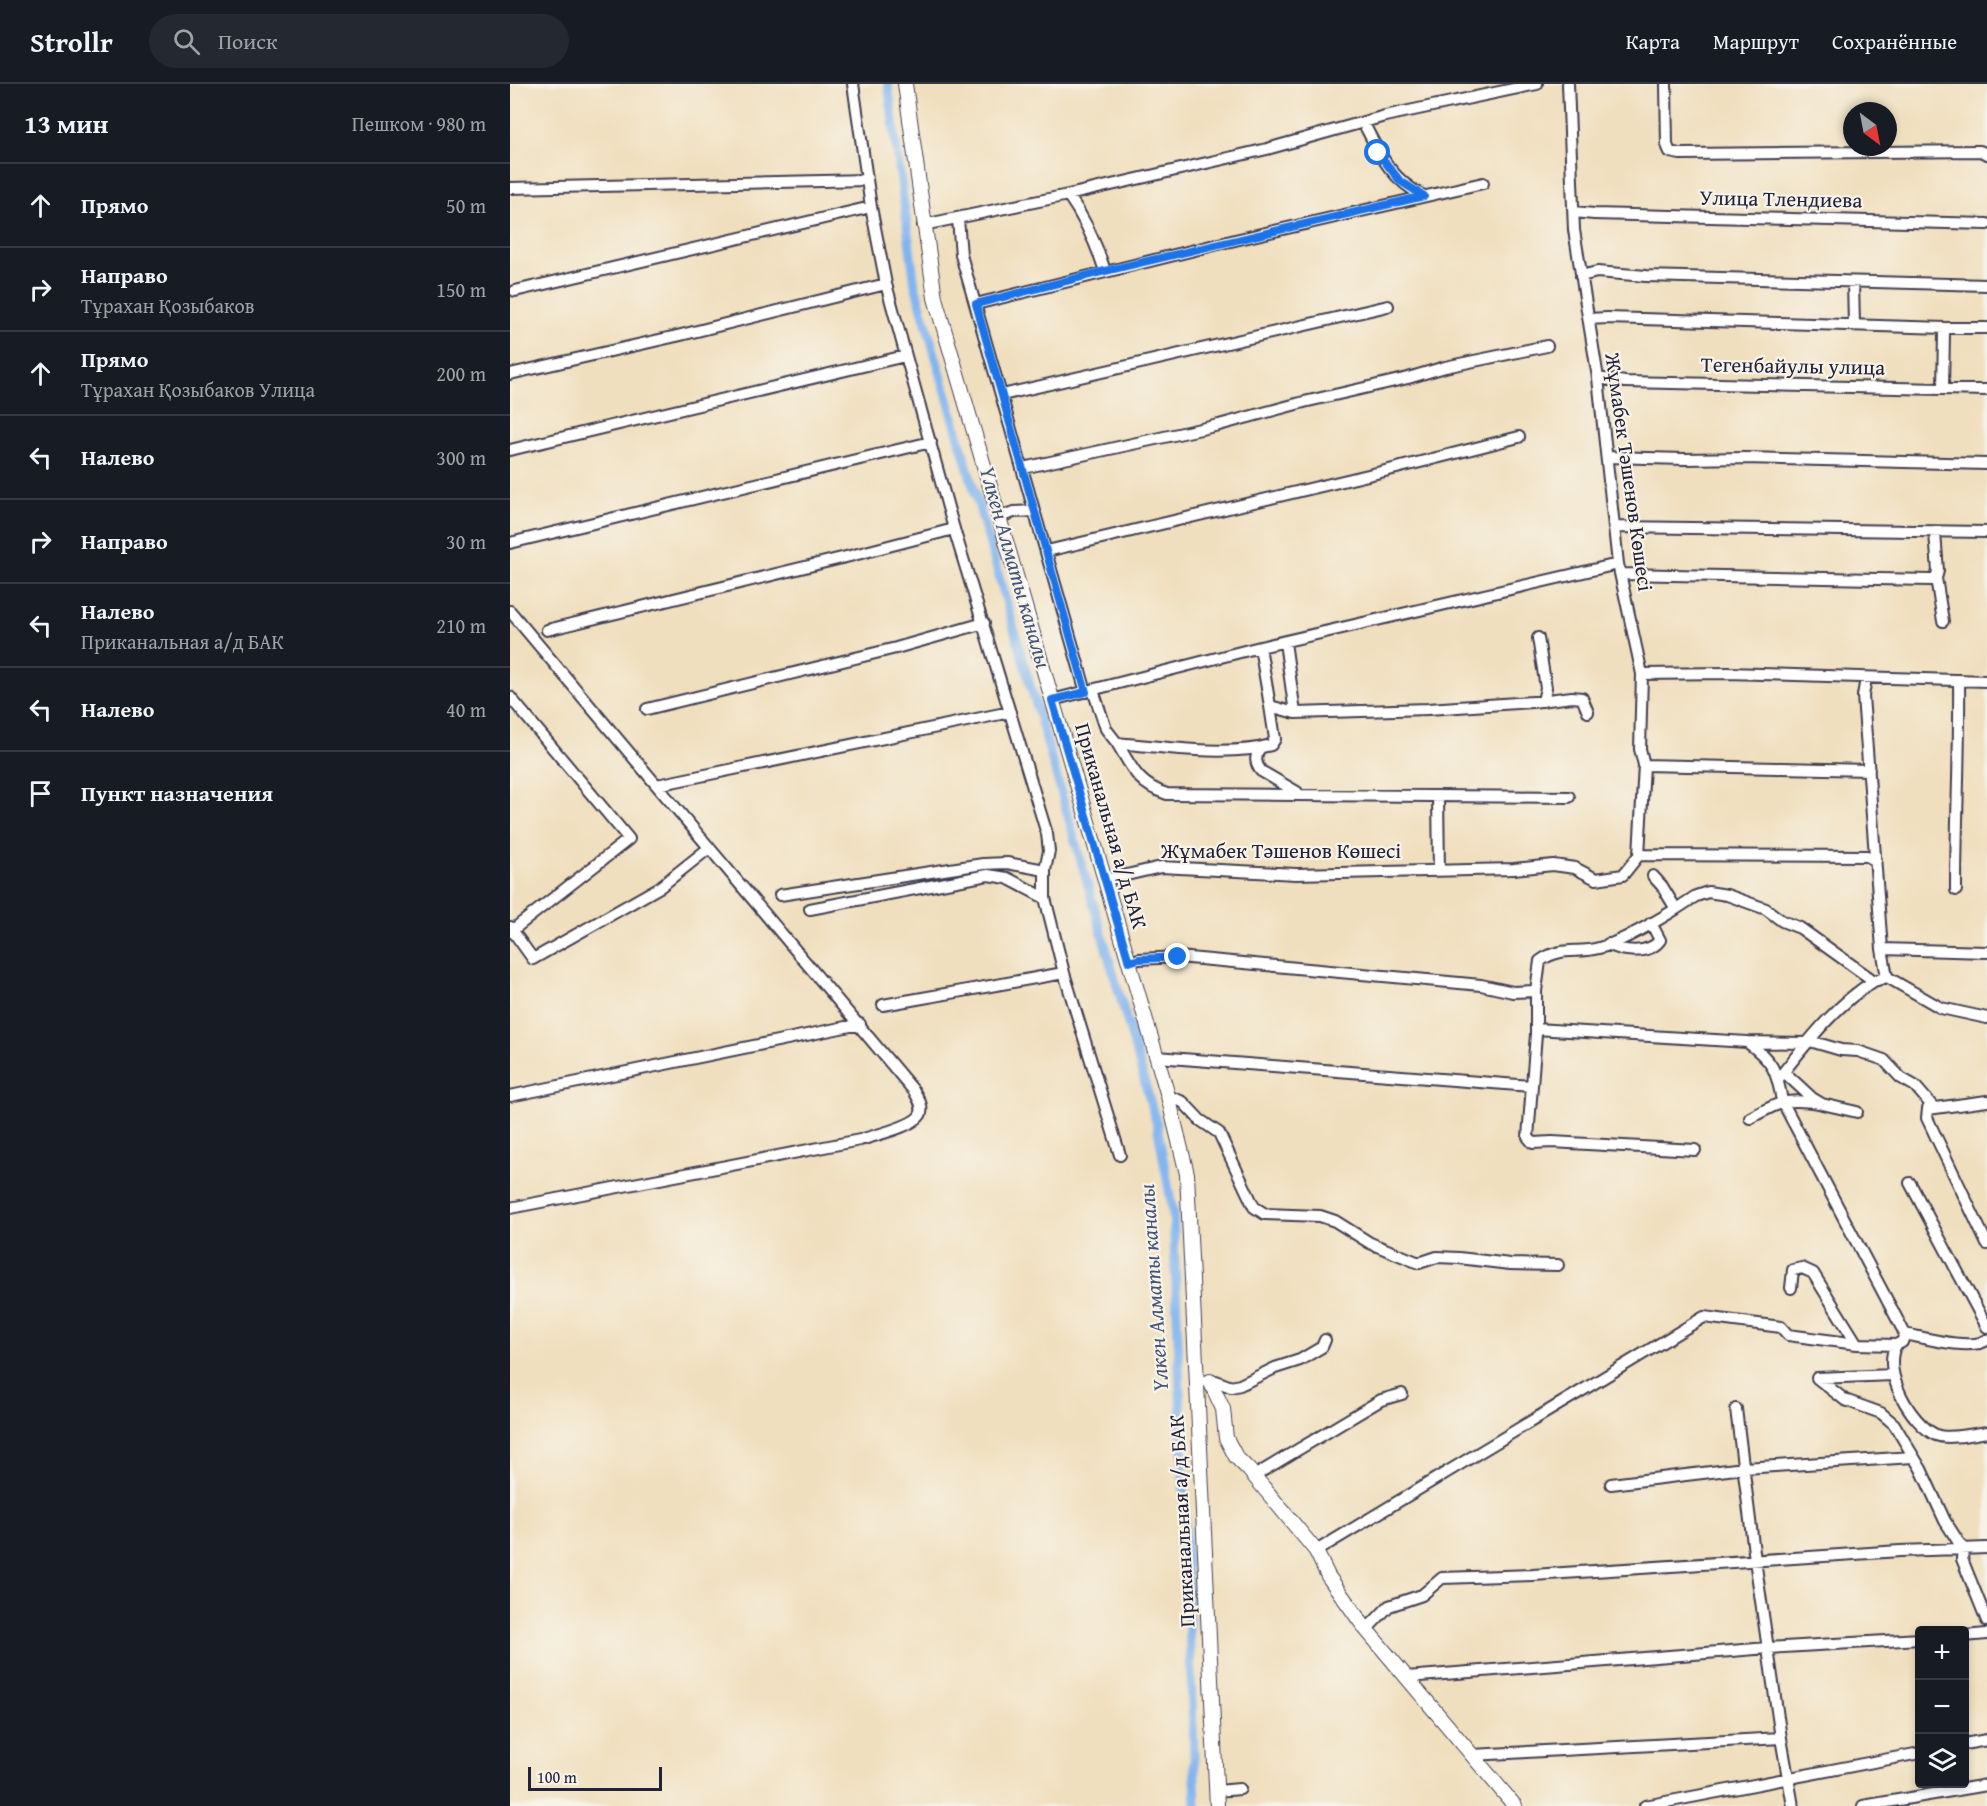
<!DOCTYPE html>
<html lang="ru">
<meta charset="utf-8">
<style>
:root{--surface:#171b24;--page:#242831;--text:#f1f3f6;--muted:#9ea1a6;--line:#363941}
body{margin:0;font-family:"Gentium Book Plus",serif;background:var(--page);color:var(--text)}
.controls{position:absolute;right:18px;bottom:18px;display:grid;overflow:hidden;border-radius:6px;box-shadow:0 3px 9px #0003}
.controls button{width:54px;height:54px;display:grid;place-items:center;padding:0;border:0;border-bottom:2px solid var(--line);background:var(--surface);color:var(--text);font:30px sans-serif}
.compass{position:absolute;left:1333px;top:18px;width:54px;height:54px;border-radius:50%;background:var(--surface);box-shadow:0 3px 9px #0003;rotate:148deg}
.scale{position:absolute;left:18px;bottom:15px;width:134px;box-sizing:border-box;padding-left:6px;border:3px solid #22223b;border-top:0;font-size:16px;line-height:21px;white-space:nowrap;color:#22223b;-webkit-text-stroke:4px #f7f3e8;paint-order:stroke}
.stop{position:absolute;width:18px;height:18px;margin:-14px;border:4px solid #1a73e8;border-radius:50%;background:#fff}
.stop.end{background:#1a73e8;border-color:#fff;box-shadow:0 2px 6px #0008}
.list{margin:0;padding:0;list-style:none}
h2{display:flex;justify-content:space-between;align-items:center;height:78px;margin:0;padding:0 24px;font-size:26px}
h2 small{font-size:20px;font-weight:400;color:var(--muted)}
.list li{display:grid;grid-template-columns:39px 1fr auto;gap:18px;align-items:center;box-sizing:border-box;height:84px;padding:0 24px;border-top:2px solid var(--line)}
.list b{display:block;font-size:22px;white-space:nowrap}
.list p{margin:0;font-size:20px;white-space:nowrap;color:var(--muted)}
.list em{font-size:20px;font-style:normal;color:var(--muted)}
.icon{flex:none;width:33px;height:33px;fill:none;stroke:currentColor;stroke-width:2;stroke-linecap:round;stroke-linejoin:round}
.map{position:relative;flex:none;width:1477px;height:1722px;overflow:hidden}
header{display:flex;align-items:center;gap:36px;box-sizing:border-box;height:84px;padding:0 30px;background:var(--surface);border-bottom:2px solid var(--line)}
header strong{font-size:28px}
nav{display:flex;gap:33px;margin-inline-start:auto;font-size:21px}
.search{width:420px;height:54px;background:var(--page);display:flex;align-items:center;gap:15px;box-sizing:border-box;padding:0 21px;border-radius:33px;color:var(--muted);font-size:22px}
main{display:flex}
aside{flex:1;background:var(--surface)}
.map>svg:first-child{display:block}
</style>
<header>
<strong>Strollr</strong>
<div class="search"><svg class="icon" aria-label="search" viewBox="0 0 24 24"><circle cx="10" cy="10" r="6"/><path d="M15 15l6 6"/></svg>Поиск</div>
<nav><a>Карта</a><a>Маршрут</a><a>Сохранённые</a></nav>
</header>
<main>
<aside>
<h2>13 мин<small>Пешком · 980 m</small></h2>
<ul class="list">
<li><svg class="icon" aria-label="ahead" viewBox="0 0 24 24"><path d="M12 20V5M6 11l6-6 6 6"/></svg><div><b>Прямо</b></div><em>50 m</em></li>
<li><svg class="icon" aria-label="right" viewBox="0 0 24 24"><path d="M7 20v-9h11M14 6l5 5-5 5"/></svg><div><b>Направо</b><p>Тұрахан Қозыбаков</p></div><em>150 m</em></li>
<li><svg class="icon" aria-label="ahead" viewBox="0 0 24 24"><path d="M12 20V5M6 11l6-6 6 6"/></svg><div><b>Прямо</b><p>Тұрахан Қозыбаков Улица</p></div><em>200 m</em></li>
<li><svg class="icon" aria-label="left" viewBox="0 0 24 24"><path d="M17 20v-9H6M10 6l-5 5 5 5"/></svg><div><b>Налево</b></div><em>300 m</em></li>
<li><svg class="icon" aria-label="right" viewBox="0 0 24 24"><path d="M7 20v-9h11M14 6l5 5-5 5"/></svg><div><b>Направо</b></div><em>30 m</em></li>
<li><svg class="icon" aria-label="left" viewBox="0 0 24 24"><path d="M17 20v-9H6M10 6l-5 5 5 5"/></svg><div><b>Налево</b><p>Приканальная а/д БАК</p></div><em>210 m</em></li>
<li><svg class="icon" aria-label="left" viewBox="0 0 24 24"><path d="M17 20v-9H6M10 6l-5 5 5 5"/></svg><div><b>Налево</b></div><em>40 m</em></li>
<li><svg class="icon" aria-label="arrive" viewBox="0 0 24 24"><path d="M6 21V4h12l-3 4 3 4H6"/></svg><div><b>Пункт назначения</b></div></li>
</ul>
</aside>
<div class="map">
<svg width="1477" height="1722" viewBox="0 0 1477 1722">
<rect width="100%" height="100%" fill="#f7f3e8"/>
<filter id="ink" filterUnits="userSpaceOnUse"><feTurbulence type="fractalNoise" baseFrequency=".0167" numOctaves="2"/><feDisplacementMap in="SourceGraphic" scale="12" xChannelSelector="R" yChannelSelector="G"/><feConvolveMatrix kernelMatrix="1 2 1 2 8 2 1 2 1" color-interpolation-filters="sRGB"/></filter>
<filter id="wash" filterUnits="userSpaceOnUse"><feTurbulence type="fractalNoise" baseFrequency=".008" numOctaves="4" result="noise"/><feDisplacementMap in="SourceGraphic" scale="24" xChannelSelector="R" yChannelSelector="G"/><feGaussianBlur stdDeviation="1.35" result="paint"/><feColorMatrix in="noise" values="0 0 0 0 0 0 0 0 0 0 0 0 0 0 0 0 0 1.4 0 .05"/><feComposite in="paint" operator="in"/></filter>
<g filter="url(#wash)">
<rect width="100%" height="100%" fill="#f0dfbe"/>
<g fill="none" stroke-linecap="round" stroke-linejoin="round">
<path stroke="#82b5ef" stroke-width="9" d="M378 0 405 201 647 1041 663 1128 686 1722"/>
</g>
</g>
<g filter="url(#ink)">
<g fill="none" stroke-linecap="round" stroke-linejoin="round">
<g stroke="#413e4f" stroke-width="14">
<path id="minor" d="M343 0 361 123 376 200 444 445 537 750 539 767 535 786V814L554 889 610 1071
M1156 0 1157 61 1160 68 1170 70 1470 67 1477 70
M853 38C869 69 881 96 914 112
M0 104 357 96
M558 111C575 135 586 159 595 187
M1064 128 1084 130 1477 140
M448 135 451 171 576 608
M413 141 558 111 757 65 875 32 1027 0
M1071 192 1087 188 1136 192 1477 201
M1343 198 1344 240
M5 207 361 123
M466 220 725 156 973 99
M1079 235 1097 234 1436 244 1434 249 1433 305
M1436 244H1477
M0 290 171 251 376 200
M1088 294 1115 298 1477 306
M492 311 878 222
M0 366 395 272
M1098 373 1175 375 1234 374 1477 380
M513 384 709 341 794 318 898 294 935 283 1037 262
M489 433 504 428 525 427
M1105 443 1477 448
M0 459 421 358
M537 467 875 387 1009 353
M1111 490 1421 496 1426 494 1428 487 1425 449
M1426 494 1433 537
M0 527 404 1007C408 1014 413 1021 411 1029 407 1042 362 1052 350 1056L0 1124
M37 546 340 472 444 445
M1028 554 1036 604 1033 617
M775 558 785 629
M750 563 760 622 785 629 918 625 1022 618 1062 613 1072 614 1078 628
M1132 590 1218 589 1477 597
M1356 594 1353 612 1372 865 1377 893
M583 606 596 645 607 659C652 663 719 673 761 661L765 655 760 622
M0 613 119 755 0 848
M542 616 750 563 1108 480
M137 625 386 564 474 539
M607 659C622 684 628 701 657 710L1059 713
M749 665C745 674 745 679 751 687L787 708
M1134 681 1359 686
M147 701 500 628
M928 712 929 787
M1129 771 1357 772 1366 777
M1143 792 1152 802 1166 825 1186 812 1198 808 1217 811 1256 825 1272 837 1290 844 1364 897 1377 893 1431 924 1477 934
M595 796 651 783 786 790 1004 785 1043 781 1065 784 1086 795 1113 791 1129 771 1134 681 1130 665 1132 590 1108 480 1088 294 1064 146 1058 0
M1446 806C1446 736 1450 667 1449 596
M270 811 473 780 497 779 535 786
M300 825 478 791 497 794 535 814
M0 843 23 875 150 803 199 764
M1098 860C1112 868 1139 871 1150 856L1141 839
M1372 865 1477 868
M619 878 629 875 668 873 971 901 1003 908 1026 907V950L1018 1053 1023 1059 1042 1058 1185 1066
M1026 907 1030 877C1050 862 1067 870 1089 864 1112 858 1145 838 1166 825
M373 921 554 889
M1026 945 1237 958C1263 977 1267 987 1272 1017L1395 1250 1392 1258 1386 1261C1371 1287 1401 1340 1426 1351 1438 1356 1464 1350 1477 1348
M1300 957 1331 966 1348 967 1374 976 1391 994 1405 1002 1424 1024
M1237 958 1298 959
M647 973 1021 1002
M1274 988 1302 1014 1312 1020 1347 1028
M1268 995C1296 960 1326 920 1364 897
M0 1012 350 940
M658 1012 673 1018 690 1036 709 1049 744 1123 755 1130 810 1132 825 1137 860 1159 909 1179 927 1173 949 1174 1000 1180 1048 1181
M1477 1017 1418 1025 1417 1034 1477 1160
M1240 1034C1269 1018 1276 1014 1309 1019
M1400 1099 1477 1243
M1281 1204 1283 1186 1292 1184 1303 1189 1347 1260 1386 1261
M1395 1250C1415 1254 1461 1267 1477 1256
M1383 1291 1307 1294 1335 1316 1371 1329 1384 1340 1411 1385 1435 1437 1453 1465 1452 1475 1477 1537
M696 1297H706L721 1303 730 1301 765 1284 790 1276 812 1263 815 1256
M1226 1325 1245 1476 1271 1654
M744 1392 871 1316 892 1310
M1101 1400 1234 1384 1403 1373
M806 1467 1194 1233 1271 1243 1278 1251 1347 1260
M856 1546 879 1522 912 1511 932 1494 1023 1491 1390 1467 1477 1464
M1454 1552 1477 1550
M897 1593 1258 1564 1410 1555
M1454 1660 1477 1656
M962 1671 1271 1654 1283 1722
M707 1707 730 1705
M1135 1722 1410 1669
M1353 1722 1477 1701"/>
</g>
<g stroke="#413e4f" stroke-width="16">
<path id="secondary" d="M395 0 425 214 658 1012 677 1090 707 1722
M700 1297 713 1325 716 1354 726 1373 739 1386 806 1467 818 1492 855 1544 1005 1722"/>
</g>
<use href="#minor" stroke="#fff" stroke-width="10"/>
<use href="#secondary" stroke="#fff" stroke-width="14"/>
</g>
</g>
<g fill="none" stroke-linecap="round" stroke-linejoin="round" filter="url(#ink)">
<path stroke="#1a73e8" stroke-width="8" d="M668 873 629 875 619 878 542 616 576 608 466 220 595 187 914 112 890 97 868 69"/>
</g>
<g text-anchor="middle" stroke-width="4.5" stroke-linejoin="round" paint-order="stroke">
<g font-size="21" fill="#22223b" stroke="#f7f3e8">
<text transform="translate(1271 115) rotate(1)" y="7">Улица Тлендиева</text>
<text transform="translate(1283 282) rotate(1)" y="7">Тегенбайулы улица</text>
<text transform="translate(1119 388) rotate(82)" y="7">Жұмабек Тәшенов Көшесі</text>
<text transform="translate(601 742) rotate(74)" y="7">Приканальная а/д БАК</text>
<text x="771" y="774">Жұмабек Тәшенов Көшесі</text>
<text transform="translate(672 1437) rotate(-93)" y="7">Приканальная а/д БАК</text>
</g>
<g font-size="22" font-style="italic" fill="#44557a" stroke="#f7f3e8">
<text transform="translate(506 483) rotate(74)" y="8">Үлкен Алматы каналы</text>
<text transform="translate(643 1204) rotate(-94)" y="8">Үлкен Алматы каналы</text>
</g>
</g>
</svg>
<div class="controls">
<button>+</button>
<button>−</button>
<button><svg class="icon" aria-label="layers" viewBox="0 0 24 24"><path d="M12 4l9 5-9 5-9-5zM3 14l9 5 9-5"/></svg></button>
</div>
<svg class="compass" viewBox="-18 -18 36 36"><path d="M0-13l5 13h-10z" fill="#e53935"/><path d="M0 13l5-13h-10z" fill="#9ea1a6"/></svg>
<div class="scale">100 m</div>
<div class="stop" style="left:868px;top:69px"></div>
<div class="stop end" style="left:668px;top:873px"></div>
</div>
</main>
